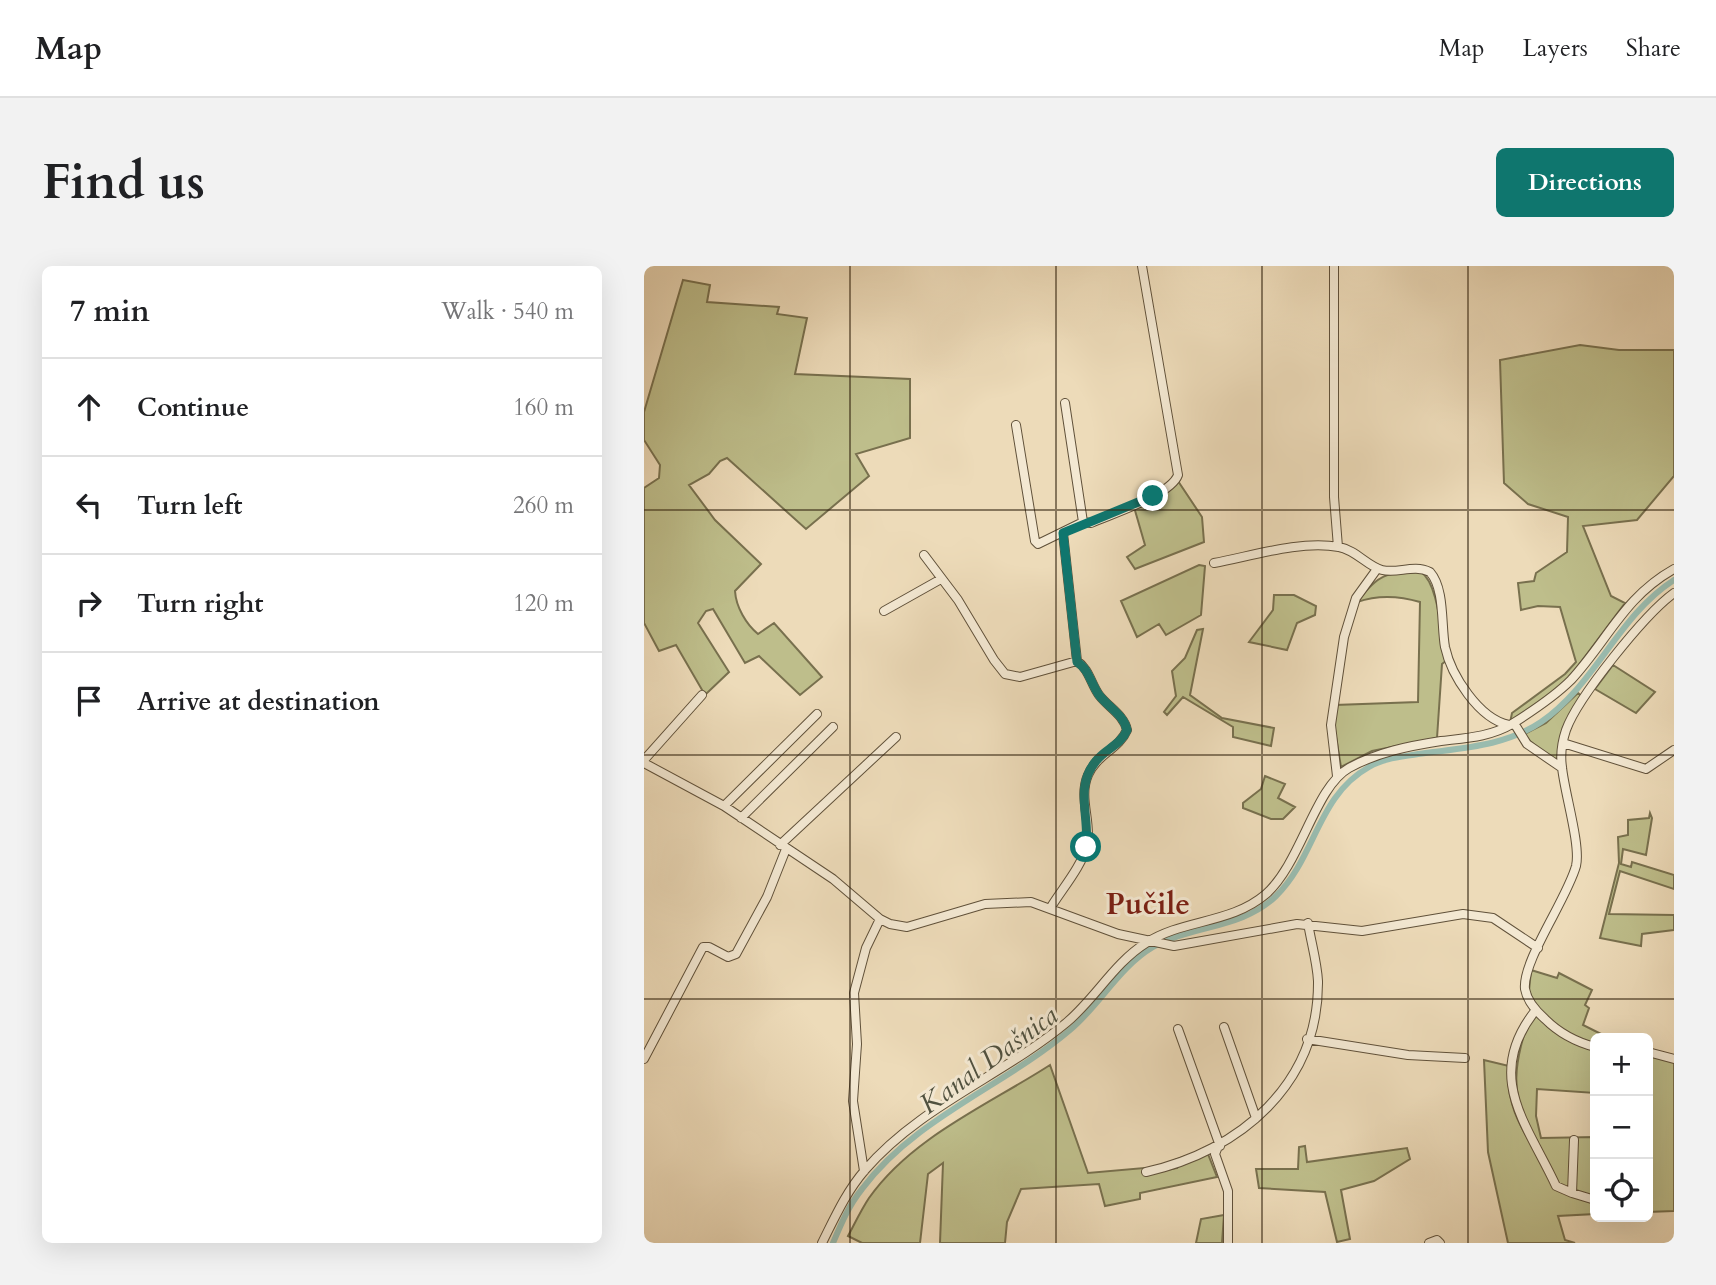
<!DOCTYPE html>
<meta charset="utf-8">
<style>
:root{--surface:#fff;--page:#f2f2f2;--text:#202124;--muted:#757577;--line:#e0e0e0;--accent:#0f766e}
body{margin:0;font-family:Cardo,serif;background:var(--page);color:var(--text)}
.controls{position:absolute;right:21px;bottom:21px;display:grid;overflow:hidden;border-radius:10px;box-shadow:0 7px 28px #0002}
.controls button{width:63px;height:63px;display:grid;place-items:center;padding:0;border:0;border-bottom:2px solid var(--line);background:var(--surface);color:var(--text);font:35px sans-serif}
.stop{position:absolute;width:21px;height:21px;margin:-16px;border:5px solid #0f766e;border-radius:50%;background:#fff}
.stop.end{background:#0f766e;border-color:#fff;box-shadow:0 2px 7px #0008}
.list{margin:0;padding:0;list-style:none}
h2{display:flex;justify-content:space-between;align-items:center;height:91px;margin:0;padding:0 28px;font-size:30px}
h2 small{font-size:23px;font-weight:400;color:var(--muted)}
.list li{display:grid;grid-template-columns:46px 1fr auto;gap:21px;align-items:center;box-sizing:border-box;height:98px;padding:0 28px;border-top:2px solid var(--line)}
.list b{display:block;font-size:26px;white-space:nowrap}
.list em{font-size:23px;font-style:normal;color:var(--muted)}
.icon{flex:none;width:38px;height:38px;fill:none;stroke:currentColor;stroke-width:2;stroke-linecap:round;stroke-linejoin:round}
.map{position:relative;flex:none;width:1030px;height:977px;overflow:hidden;border-radius:10px}
header{display:flex;align-items:center;gap:42px;box-sizing:border-box;height:98px;padding:0 35px;background:var(--surface);border-bottom:2px solid var(--line)}
header strong{font-size:33px}
nav{display:flex;gap:38px;margin-inline-start:auto;font-size:24px}
.intro{display:flex;align-items:center;justify-content:space-between;box-sizing:border-box;height:168px;padding:0 42px}
h1{margin:0;font-size:49px}
.button{padding:18px 32px;border-radius:10px;background:var(--accent);color:#fff;font-size:24px;font-weight:700}
main{display:flex;gap:42px;padding:0 42px}
aside{flex:1;background:var(--surface);border-radius:10px;box-shadow:0 7px 28px #0002}
.map>svg:first-child{display:block}
</style>
<header>
<strong>Map</strong>
<nav><a>Map</a><a>Layers</a><a>Share</a></nav>
</header>
<div class="intro"><h1>Find us</h1><a class="button">Directions</a></div>
<main>
<aside>
<h2>7 min<small>Walk · 540 m</small></h2>
<ul class="list">
<li><svg class="icon" aria-label="ahead" viewBox="0 0 24 24"><path d="M12 20V5M6 11l6-6 6 6"/></svg><div><b>Continue</b></div><em>160 m</em></li>
<li><svg class="icon" aria-label="left" viewBox="0 0 24 24"><path d="M17 20v-9H6M10 6l-5 5 5 5"/></svg><div><b>Turn left</b></div><em>260 m</em></li>
<li><svg class="icon" aria-label="right" viewBox="0 0 24 24"><path d="M7 20v-9h11M14 6l5 5-5 5"/></svg><div><b>Turn right</b></div><em>120 m</em></li>
<li><svg class="icon" aria-label="arrive" viewBox="0 0 24 24"><path d="M6 21V4h12l-3 4 3 4H6"/></svg><div><b>Arrive at destination</b></div></li>
</ul>
</aside>
<div class="map">
<svg width="1030" height="977" viewBox="0 0 1030 977">
<rect width="100%" height="100%" fill="#eddbb9"/>
<filter id="stains"><feTurbulence type="fractalNoise" baseFrequency=".00286" numOctaves="4"/><feColorMatrix values="0 0 0 0 .2 0 0 0 0 .09 0 0 0 0 .02 0 0 0 .5 -.17"/></filter>
<radialGradient id="worn" r=".72"><stop offset=".6" stop-color="#630" stop-opacity="0"/><stop offset="1" stop-color="#630" stop-opacity=".3"/></radialGradient>
<path fill="#bebe8b" stroke="#78704e" stroke-width="2" d="M39 14 66 19 63 36 135 41 133 48 163 52 151 108 266 113V172L212 188 225 210 162 263 83 192 76 195 65 208 45 219 71 254 117 298 91 325C92 341 102 358 114 368L130 357 178 411 156 429 115 390 101 397 69 343 62 345 54 357 85 406 61 429 32 379 15 385 0 357V222L15 212 16 199 0 174V146Z
M936 79 975 84H1030V210L993 254 939 260 967 330 981 337 922 416 866 457 868 447 921 408 932 396 916 341 894 340 877 344 874 317 890 315 892 307 923 286 924 251 884 238 860 217 856 94Z
M534 215 558 251 560 276 491 303 483 291 501 279 490 241Z
M555 299 561 300 557 349 522 369 515 358 493 371 477 335Z
M777 306C795 318 797 371 803 394L798 398 793 472 728 485 697 501 691 465V439L774 436 776 336C756 330 733 329 713 336 735 307 741 307 777 306Z
M630 329H650L672 340 671 349 653 357 643 384 605 376 629 344Z
M559 363 546 429 578 452 630 462 627 480 589 471V461L539 431 523 449 520 446 532 430 528 405 541 392 553 364Z
M969 399 1011 426 992 447 951 423Z
M934 427 939 431 914 492 908 494 879 469 902 457Z
M621 510 641 518 634 532 651 541 639 553H627L599 542V537L617 523Z
M1006 547 1008 552 1002 589 979 583 977 598 987 601 988 596 1030 609V623L976 605 965 648 1030 649V664L998 668 997 680 956 672 975 597 974 571 984 569V554L1005 552Z
M887 704 913 712 915 707 948 724 941 739 945 742 939 759 965 772H951V827L893 823 892 850 897 872 951 871V948L914 950 921 974 931 977H864L844 886 840 794 865 800C861 834 875 860 893 887L894 876C859 825 873 791 890 736L885 725Z
M1004 789 1030 795V945L1004 946Z
M406 799 444 907 500 902 502 908 533 902 531 894 562 883 573 911 496 927V933L461 940 455 918 377 923 363 956 361 977H296L299 897 284 908 276 977H218L204 970C211 957 217 944 225 932 268 871 344 839 406 799Z
M661 880 663 896 763 882 766 893 730 915 697 924 706 973 693 976 681 926 615 922 612 903H654L655 881Z
M580 949 578 977H552L557 953Z"/>
<g fill="none" stroke-linecap="round" stroke-linejoin="round">
<path stroke="#99bbae" stroke-width="6" d="M189 977C197 958 205 939 218 923 271 852 360 820 426 764 456 739 475 701 509 681 548 659 598 663 632 630 672 591 673 530 725 501 740 492 757 491 774 488 816 482 860 481 897 456 952 418 974 350 1030 314"/>
<g stroke="#60513a" stroke-width="10">
<path id="minor" d="M690 0V231L694 281
M372 159 391 275 394 278 439 256 421 137
M439 256 447 257C467 248 527 229 534 209L498 0
M280 289 314 334 350 394 361 408 376 411 433 395
M570 297C608 290 656 274 695 281 712 284 723 300 738 304 754 308 769 298 786 306 801 323 797 359 801 381 807 409 835 453 865 459
M240 345 297 313
M870 457 883 478 918 502
M919 477 1002 503 1030 484
M0 494 58 429
M0 497 80 540 189 613 236 653 246 658 263 661 341 638 387 636 474 668 530 680 653 658 718 665 819 648 849 652 894 682
M693 510 687 459 700 371 712 332 733 303
M80 540 173 448
M97 552 189 461
M136 579 252 471
M407 641C418 623 438 600 443 579 448 556 434 532 444 509 452 489 475 483 483 464 480 449 464 441 455 429 447 418 445 403 433 395L419 267
M891 745C839 811 884 859 912 920L928 927 930 874
M580 761 612 852
M534 763 576 880
M663 773 764 789 821 792
M951 781C932 776 915 767 901 753 892 745 883 735 881 723 878 695 923 633 932 600 937 579 920 525 918 501 916 488 918 476 922 464 934 431 1001 348 1030 327
M1004 786 1030 793
M0 793 59 681H65L84 691 92 688 123 631 142 583
M573 883 571 888 584 925V977
M220 905 209 835 213 778 210 727 222 682 236 653
M502 906C596 885 675 818 674 715 673 696 667 676 664 657
M928 927 951 934
M178 977C191 951 202 926 221 904 276 840 358 810 422 757 451 733 470 697 502 677 539 653 587 658 622 628 657 597 671 521 705 502 734 486 765 480 797 475 822 472 846 471 868 458 887 446 911 430 927 414 964 374 980 331 1030 303
M785 977 793 974 796 977"/>
</g>
<use href="#minor" stroke="#f3e8d2" stroke-width="8"/>
</g>
<g fill="none" stroke-linecap="round" stroke-linejoin="round">
<path stroke="#0f766e" stroke-width="9" d="M442 581C446 551 430 521 452 495 461 483 477 479 483 464 480 449 464 441 455 429 447 418 445 403 433 396L419 267 509 230"/>
</g>
<path fill="none" stroke="#312310" stroke-width="2" stroke-opacity="0.55" d="M206 0V977M412 0V977M618 0V977M824 0V977M0 244H1030M0 489H1030M0 733H1030"/>
<g text-anchor="middle" stroke-width="6" stroke-linejoin="round" paint-order="stroke">
<g font-size="28" font-style="italic" fill="#50513f" stroke="#f3e8d2">
<text transform="translate(344 793) rotate(-36)" y="10">Kanal Dašnica</text>
</g>
<g font-size="30" font-weight="bold" fill="#7a1f14" stroke="#f3e8d2">
<text x="504" y="648">Pučile</text>
</g>
</g>
<rect width="100%" height="100%" filter="url(#stains)"/>
<rect width="100%" height="100%" fill="url(#worn)"/>
</svg>
<div class="controls">
<button>+</button>
<button>−</button>
<button><svg class="icon" aria-label="locate" viewBox="0 0 24 24"><circle cx="12" cy="12" r="6"/><path d="M12 2v4M12 18v4M2 12h4M18 12h4"/></svg></button>
</div>
<div class="stop" style="left:442px;top:581px"></div>
<div class="stop end" style="left:509px;top:230px"></div>
</div>
</main>
